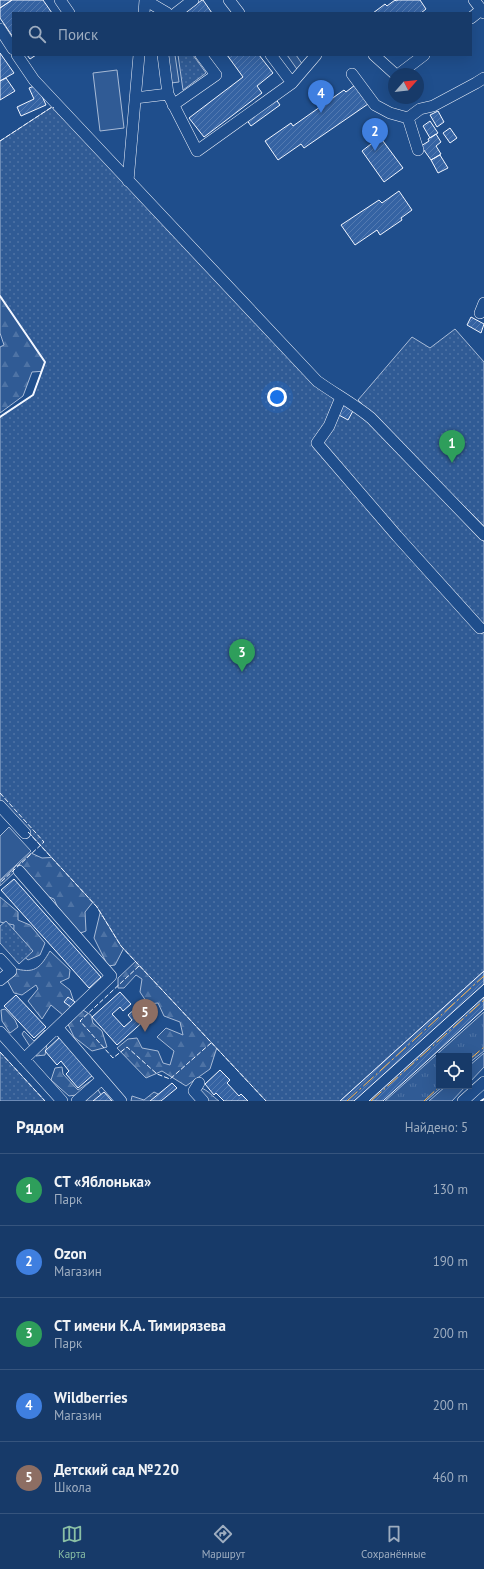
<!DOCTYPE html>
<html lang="ru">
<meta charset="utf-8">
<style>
:root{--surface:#173a69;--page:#20416f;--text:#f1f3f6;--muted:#9eadc0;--line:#36547d;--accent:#8abfa5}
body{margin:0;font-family:"PT Sans",sans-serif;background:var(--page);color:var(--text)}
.controls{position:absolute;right:12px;bottom:12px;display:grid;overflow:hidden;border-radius:0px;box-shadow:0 4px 16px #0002}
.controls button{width:36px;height:36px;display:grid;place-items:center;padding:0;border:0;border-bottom:1px solid var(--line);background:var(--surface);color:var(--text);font:20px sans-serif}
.compass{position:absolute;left:388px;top:68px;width:36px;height:36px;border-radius:50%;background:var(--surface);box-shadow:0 4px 16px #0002;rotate:62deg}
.you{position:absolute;left:277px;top:397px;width:14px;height:14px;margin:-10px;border:3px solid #fff;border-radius:50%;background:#1a73e8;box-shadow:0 0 0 6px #1a73e833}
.badge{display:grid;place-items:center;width:26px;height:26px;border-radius:50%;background:var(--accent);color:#fff;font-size:13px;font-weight:700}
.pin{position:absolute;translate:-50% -33px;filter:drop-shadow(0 1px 2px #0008)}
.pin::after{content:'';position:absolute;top:21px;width:14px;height:12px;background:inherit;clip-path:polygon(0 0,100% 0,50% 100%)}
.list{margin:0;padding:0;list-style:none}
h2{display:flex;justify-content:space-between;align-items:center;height:52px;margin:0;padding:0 16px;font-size:17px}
h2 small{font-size:13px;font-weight:400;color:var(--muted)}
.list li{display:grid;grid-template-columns:26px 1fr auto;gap:12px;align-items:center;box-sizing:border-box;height:72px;padding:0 16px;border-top:1px solid var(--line)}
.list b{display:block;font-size:15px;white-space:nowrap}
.list p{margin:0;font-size:13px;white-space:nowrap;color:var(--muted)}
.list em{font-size:13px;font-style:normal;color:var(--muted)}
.icon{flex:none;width:22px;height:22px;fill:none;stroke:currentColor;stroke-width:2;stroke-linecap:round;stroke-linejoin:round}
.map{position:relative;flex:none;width:484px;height:1101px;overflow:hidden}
.search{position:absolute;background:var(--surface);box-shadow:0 4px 16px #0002;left:12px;right:12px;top:12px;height:44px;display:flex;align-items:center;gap:10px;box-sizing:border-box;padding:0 14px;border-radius:0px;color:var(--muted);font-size:15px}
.sheet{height:412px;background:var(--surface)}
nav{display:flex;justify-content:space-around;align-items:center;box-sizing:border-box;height:56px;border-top:1px solid var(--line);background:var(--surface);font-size:11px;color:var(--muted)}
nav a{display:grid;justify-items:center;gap:2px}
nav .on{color:var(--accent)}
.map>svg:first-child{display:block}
</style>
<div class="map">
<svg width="484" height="1101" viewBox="0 0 484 1101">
<defs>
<pattern id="grass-tufts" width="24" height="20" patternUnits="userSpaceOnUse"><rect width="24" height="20" fill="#305b95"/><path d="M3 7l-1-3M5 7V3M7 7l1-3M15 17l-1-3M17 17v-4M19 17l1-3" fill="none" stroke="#4e73a5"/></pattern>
<pattern id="forest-firs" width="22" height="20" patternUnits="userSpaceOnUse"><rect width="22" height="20" fill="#305b95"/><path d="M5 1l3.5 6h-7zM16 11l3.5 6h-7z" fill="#4e73a5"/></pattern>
<pattern id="park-dots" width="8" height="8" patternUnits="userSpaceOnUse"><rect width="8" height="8" fill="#305b95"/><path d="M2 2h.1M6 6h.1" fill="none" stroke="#4e73a5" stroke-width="1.8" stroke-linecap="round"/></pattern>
<pattern id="building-hatch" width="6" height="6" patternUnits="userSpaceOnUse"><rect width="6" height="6" fill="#3563a3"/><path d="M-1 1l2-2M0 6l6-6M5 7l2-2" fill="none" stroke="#537ab1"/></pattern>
</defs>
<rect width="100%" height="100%" fill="#1f4e8c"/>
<path fill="url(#grass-tufts)" stroke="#a8bbd7" d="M484 1012V1051L469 1063V1056H439V1086H443L426 1101H385Z"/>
<path fill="url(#forest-firs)" stroke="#a8bbd7" d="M0 276 52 353 46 371 32 372 23 396 0 413V347L4 345 0 333Z
M31 853 42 858 59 857 97 897 85 912 86 931 78 934 61 915 54 899 42 894 18 869 0 886V881Z
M0 897 18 912V920L30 925 45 943 40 955 28 960 13 947 14 925 0 922Z
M102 905 128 940 115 965 108 966 94 938Z
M50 951 70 970 69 978 60 982 70 990 75 1005 91 1015 93 1023 102 1031 107 1047 92 1051 74 1037 64 1016 51 1005 42 1019 28 1001 38 989 36 985 22 995 14 993 7 980 17 969C36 974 41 966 50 951Z
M137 960 219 1041 210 1069 186 1086 162 1071 146 1078 117 1048 128 1039 137 1038 142 1048 158 1051 163 1063 170 1065 174 1051 157 1037 166 1028 183 1035 180 1022 164 1016 158 1003 148 1004 140 992 142 979 136 975 124 988H118V978Z
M5 1009 15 1020 18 1027 10 1033 2 1021 1 1010Z
M45 1030 47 1044 45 1055 36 1056 22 1034 24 1031 34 1041Z
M62 1067 63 1074 78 1090 92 1080 103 1098 102 1101H83V1094L69 1096 51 1080 55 1068Z
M201 1088C208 1090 213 1097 219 1101H201L199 1098Z
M154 1092 162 1096 161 1101H131L132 1096 144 1100Z"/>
<path fill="url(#park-dots)" stroke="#a8bbd7" d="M178 55H193L206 73 183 90Z
M52 107 260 325 368 419 484 542V971L340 1101H266L121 946 97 907 0 801V417L33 395 45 362 0 296V141Z
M455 329 484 362V526L358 400 412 337 430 348Z
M6 921 33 951 19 964 0 943V926Z
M0 1052 45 1101H0Z"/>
<path fill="#305b95" stroke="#a8bbd7" d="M167 55H175L179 82 171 83Z
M287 55H296L305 68 299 72Z
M117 70 124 128 100 131 93 73Z
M9 827 31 851 0 880V836Z
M484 1053V1067L469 1083V1066Z
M446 1086H466L452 1101H429Z"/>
<path fill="url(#building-hatch)" stroke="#f2f6ff" d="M0 0H12L0 8Z
M12 0H43L52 13H13V37L0 18V8Z
M203 0 212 13H185L202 0Z
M395 0 396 1 398 0H420L426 9 421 13H373L385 4 387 6Z
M0 53 14 73 0 81Z
M27 55H36L30 59Z
M227 55H259L273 73 257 86 262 93 204 137 189 118 243 77Z
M6 78 15 91 0 100V81Z
M37 85 46 105 21 116 17 107 34 99 29 88Z
M355 85 368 104 304 148 301 144 278 160 265 141 291 123 293 126 344 90 346 92Z
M275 98 280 105 251 126 246 119Z
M438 111 444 122 437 127 430 115Z
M430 121 438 133 430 138 423 126Z
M450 128 457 138 450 143 443 133Z
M436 134 441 142 436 146 441 154 431 160 421 146 429 141 428 139Z
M380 137 403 168 384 182 362 151Z
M440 155 448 168 438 173 431 160Z
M399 191 412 210 401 218 402 220 380 235 377 230 355 245 341 225 379 200 382 203Z
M471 317 484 324 481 333 467 325Z
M343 403 354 409 348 420 337 414Z
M14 879 101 977 89 988 1 890Z
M484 971V984L354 1101H340Z
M120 992 131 1004 123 1011 120 1007 112 1014 124 1027 132 1020 128 1015 136 1008 146 1019 117 1045 92 1017Z
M16 995 46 1027 34 1038 4 1006Z
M68 997 75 1002 71 1007 64 1002Z
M484 997V1009L383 1101H369Z
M60 1037 94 1074 78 1088 66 1074 69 1071 61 1061 57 1065 45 1051Z
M220 1070 230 1080 227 1083 239 1096 241 1094 248 1101H224L216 1093 214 1095 205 1084Z
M172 1083 177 1088 161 1101H150Z
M104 1092 112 1101H93Z"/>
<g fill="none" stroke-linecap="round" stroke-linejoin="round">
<g stroke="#f2f6ff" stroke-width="12">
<path id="minor" d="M60 0 69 13
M229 0 239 13
M474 0 484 13
M144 13 145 0 167 13
M176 13 193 0
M471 18 481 10
M0 29 13 49
M17 55 34 80 317 381C335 394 354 404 371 418L484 535
M163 55 168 94 197 151 292 83 316 55
M271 55 292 83
M374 55 395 74
M352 74 375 105 390 113 408 118 420 109 433 106 476 83 484 78
M399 74 424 55
M135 98 168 94
M173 105 216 75 201 55
M408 118 418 150
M128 181 139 55
M480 313 484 303
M341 398 339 402 329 426 317 443 397 536 480 628
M0 806 25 833
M19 871 111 976 24 1059
M0 959 11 971 0 980
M58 1028 121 1101
M0 1032 62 1101
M199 1083 194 1091 203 1101
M77 1101 102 1079
M463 1101 484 1082"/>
</g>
<use href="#minor" stroke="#1f4e8c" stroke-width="11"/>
<path stroke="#f2f6ff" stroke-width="1" stroke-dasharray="5 2" stroke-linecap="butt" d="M0 141 52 107 54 108
M0 793 44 842 0 883
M28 832 97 907 121 946 266 1101
M139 966 80 1021 113 1058 127 1047 157 1074 170 1079 211 1043
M0 1052 45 1101"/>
<path stroke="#f2f6ff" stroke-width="2" d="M0 296 45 362 33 395 0 417
M481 1101 484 1099"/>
<path stroke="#ffb74d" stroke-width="1" stroke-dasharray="14 3 2 3" stroke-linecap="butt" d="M469 1060 484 1047
M347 1101 484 976
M371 1101 484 1000
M424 1101 440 1086"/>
</g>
</svg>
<div class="controls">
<button><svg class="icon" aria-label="locate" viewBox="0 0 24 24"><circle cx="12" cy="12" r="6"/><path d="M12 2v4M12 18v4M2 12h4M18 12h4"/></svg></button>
</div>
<svg class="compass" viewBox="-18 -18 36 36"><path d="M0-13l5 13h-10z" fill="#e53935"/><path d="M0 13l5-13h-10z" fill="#9eadc0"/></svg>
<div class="you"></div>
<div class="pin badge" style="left:452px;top:463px;background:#2e9e5b">1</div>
<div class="pin badge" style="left:375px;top:151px;background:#3f7fe0">2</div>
<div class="pin badge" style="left:242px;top:672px;background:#2e9e5b">3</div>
<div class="pin badge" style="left:321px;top:113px;background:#3f7fe0">4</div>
<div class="pin badge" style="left:145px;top:1032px;background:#8d6e63">5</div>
<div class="search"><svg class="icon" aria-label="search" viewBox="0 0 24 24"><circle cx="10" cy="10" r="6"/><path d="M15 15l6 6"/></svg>Поиск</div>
</div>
<section class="sheet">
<h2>Рядом<small>Найдено: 5</small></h2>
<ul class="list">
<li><span class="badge" style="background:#2e9e5b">1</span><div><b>СТ «Яблонька»</b><p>Парк</p></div><em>130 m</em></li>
<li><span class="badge" style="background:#3f7fe0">2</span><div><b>Ozon</b><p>Магазин</p></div><em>190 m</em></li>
<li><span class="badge" style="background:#2e9e5b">3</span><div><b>СТ имени К.А. Тимирязева</b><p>Парк</p></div><em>200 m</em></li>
<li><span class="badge" style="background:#3f7fe0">4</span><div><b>Wildberries</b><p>Магазин</p></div><em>200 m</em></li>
<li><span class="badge" style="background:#8d6e63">5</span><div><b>Детский сад №220</b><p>Школа</p></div><em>460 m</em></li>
</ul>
</section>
<nav>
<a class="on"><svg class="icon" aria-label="map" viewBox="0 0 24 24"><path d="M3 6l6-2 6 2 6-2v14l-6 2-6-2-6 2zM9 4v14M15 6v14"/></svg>Карта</a>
<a><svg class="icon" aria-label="directions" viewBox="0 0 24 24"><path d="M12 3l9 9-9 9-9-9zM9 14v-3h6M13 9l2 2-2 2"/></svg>Маршрут</a>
<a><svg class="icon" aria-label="saved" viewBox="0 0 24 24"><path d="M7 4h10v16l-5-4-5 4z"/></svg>Сохранённые</a>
</nav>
